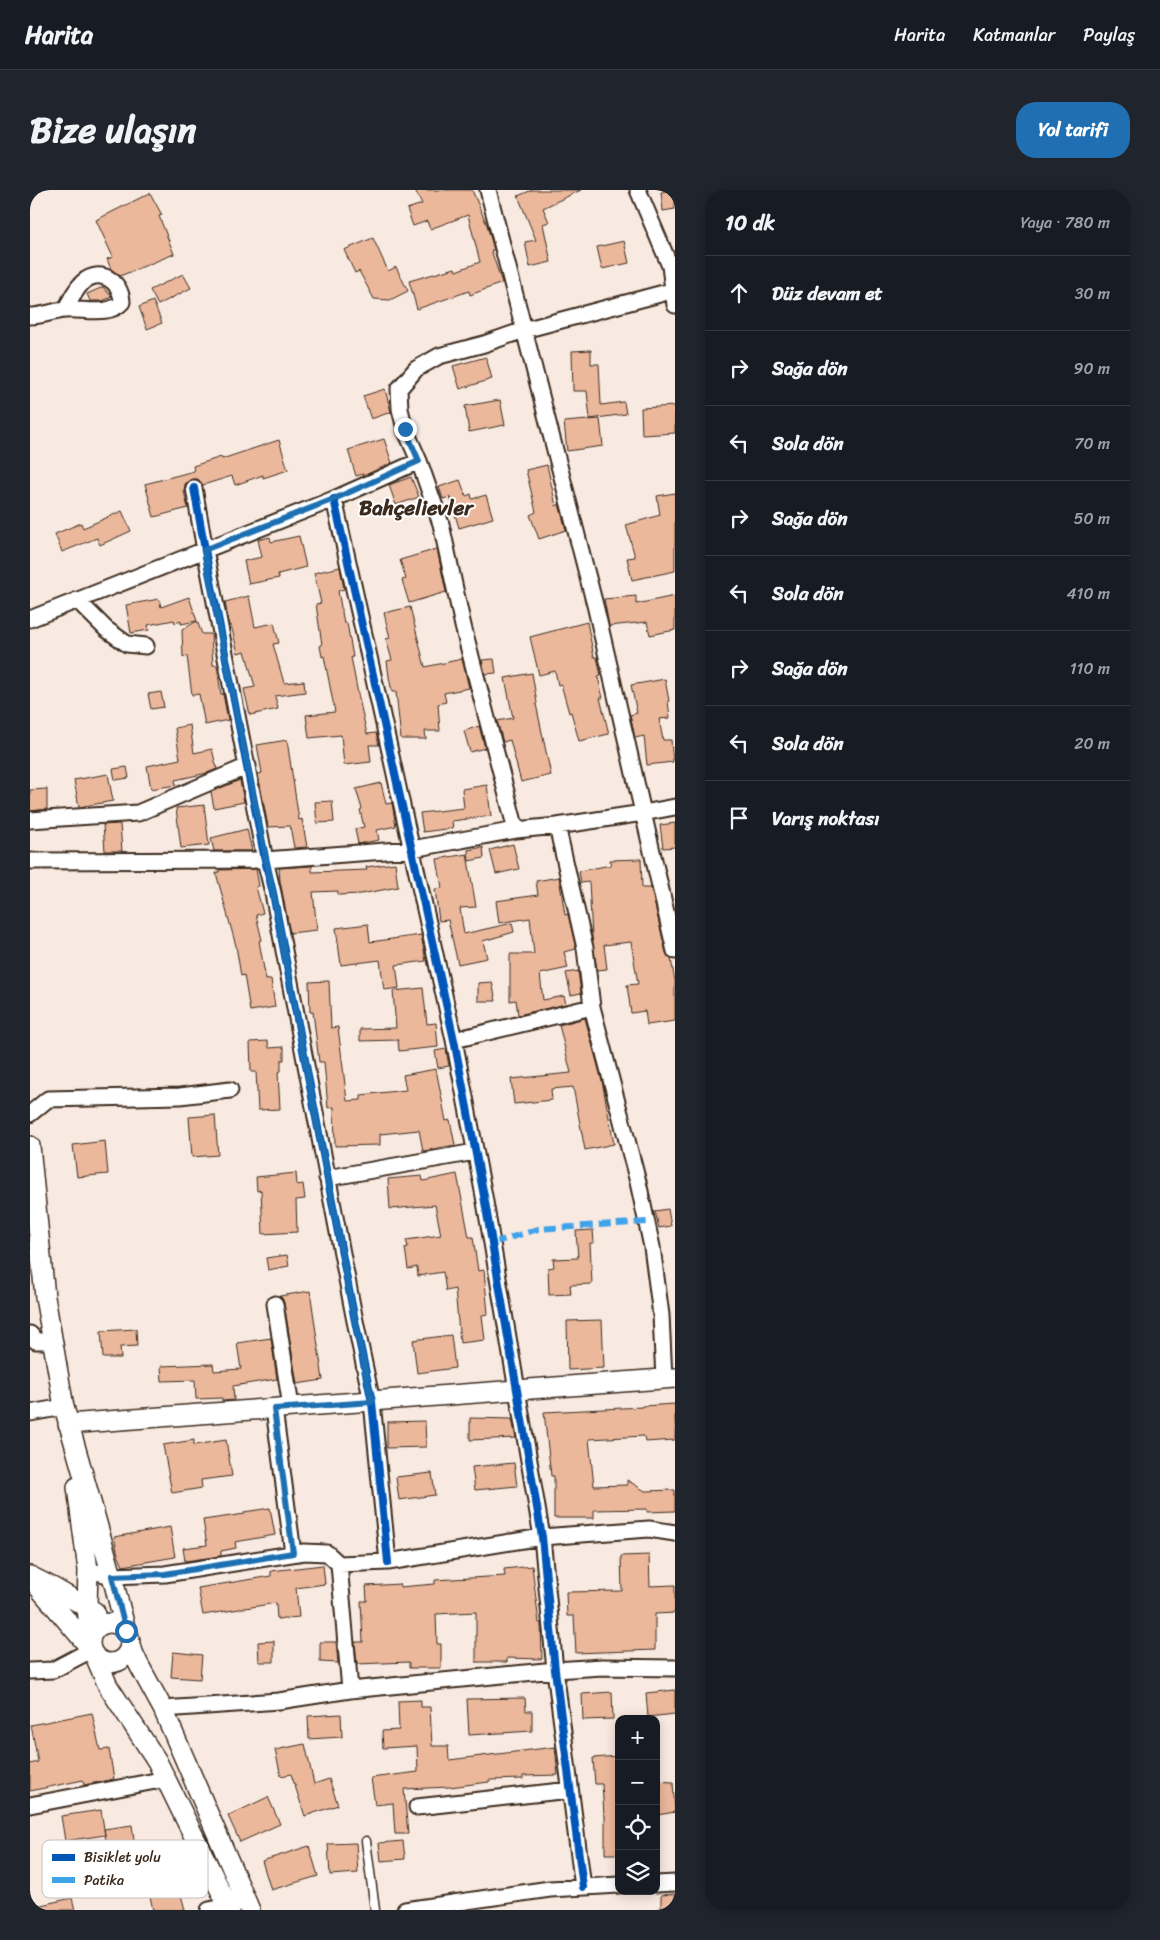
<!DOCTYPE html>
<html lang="tr">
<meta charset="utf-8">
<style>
:root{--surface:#171b24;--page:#20242c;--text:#f1f3f6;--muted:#9ea1a6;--line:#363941;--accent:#1f6fb2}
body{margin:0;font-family:Sriracha,sans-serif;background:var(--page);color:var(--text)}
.controls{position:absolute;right:15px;bottom:15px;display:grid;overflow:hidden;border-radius:10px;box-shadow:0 2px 12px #0003}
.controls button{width:45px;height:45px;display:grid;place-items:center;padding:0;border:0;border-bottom:1px solid var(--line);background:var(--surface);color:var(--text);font:25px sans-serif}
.stop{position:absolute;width:15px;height:15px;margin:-11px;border:4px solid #1f6fb2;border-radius:50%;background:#fff}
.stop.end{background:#1f6fb2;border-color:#fff;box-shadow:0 1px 5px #0008}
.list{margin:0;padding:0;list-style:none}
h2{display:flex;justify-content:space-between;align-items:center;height:65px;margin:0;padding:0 20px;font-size:21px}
h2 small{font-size:16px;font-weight:400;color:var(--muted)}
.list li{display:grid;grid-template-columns:32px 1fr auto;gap:15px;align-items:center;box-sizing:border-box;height:75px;padding:0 20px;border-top:1px solid var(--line)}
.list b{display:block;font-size:19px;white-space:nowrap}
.list em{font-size:16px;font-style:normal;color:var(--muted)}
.icon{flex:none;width:28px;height:28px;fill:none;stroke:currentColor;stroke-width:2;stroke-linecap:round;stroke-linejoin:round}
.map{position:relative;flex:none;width:645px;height:1720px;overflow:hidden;border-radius:20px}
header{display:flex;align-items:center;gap:30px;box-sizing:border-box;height:70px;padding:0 25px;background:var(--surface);border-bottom:1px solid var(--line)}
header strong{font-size:24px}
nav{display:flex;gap:28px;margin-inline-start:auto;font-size:18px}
.intro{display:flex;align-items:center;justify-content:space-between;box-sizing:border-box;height:120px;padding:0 30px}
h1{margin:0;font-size:35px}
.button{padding:12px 22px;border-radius:20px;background:var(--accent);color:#fff;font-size:18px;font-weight:700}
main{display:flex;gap:30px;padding:0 30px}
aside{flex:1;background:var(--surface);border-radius:20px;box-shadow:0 2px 12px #0003}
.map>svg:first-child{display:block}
</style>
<header>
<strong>Harita</strong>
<nav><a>Harita</a><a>Katmanlar</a><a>Paylaş</a></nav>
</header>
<div class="intro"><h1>Bize ulaşın</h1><a class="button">Yol tarifi</a></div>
<main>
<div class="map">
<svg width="645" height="1720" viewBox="0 0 645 1720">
<rect width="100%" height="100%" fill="#f9eae1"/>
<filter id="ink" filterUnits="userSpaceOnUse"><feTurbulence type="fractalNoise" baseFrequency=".02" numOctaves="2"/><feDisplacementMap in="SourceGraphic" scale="10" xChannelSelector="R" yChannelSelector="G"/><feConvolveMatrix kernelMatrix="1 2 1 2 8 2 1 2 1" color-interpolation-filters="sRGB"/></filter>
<g filter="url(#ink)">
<path fill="#ebb89c" stroke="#3b2a1e" d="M385 0H442L457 35 464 60H461L472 93 440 105 439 101 387 119 379 91 425 78 426 81 450 72 438 25 400 39 397 31 383 36 377 19 392 14Z
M502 0H551L513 18 519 32 513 34 521 72 500 77 495 52 506 50 488 6Z
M645 0V19L633 21 631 2Z
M120 3 132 25 129 26 144 64 90 86 81 79 77 69 83 67 66 30Z
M343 48 358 81 366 77 378 101 360 110 344 109 329 81 325 83 314 60Z
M594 51 599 73 572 79 567 57Z
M153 84 161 98 128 115 120 100Z
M73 97 82 107 72 111H60L57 104Z
M123 111 132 133 117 139 109 117Z
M561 160V174H569L571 215 594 212 596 224 560 229 557 201H543L542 161Z
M456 167 462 189 430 199 423 176Z
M355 199 361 222 341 229 333 206Z
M470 210 475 235 439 242 435 216Z
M645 216V243L612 245 611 218Z
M570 229 573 256 537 261 534 232Z
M354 249 362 273 333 286V284L326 286 318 260Z
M249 250 258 280 233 288V285L205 295 202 286 173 295 168 289H162L155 294 154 301 158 318 124 327 115 294 164 281 163 276 191 267 192 269Z
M517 275 526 316 529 314 536 340 509 349 500 325 506 322 496 280Z
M381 287 389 307 366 315 359 295Z
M430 290 436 306 441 304 442 309 456 305 463 328 429 338 420 307 413 309 409 297Z
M645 303V381L602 390 597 368 605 367 596 335 630 325 627 306Z
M92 321 101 341 70 355 67 348 32 362 25 344 51 333 53 338Z
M269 346 276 377 248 384 249 388 219 394 214 371 232 367 228 350 240 347 241 352Z
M407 359 416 402 379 413 372 390 376 389 370 370Z
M310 377 314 399 308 401 314 433H317L323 467H321L328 504 337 544 346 543 349 555H339L341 572 314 575 311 545 279 548 276 525 305 522 294 466 292 467 290 456 292 455 286 414 291 413 284 383Z
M219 406 225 437 244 433 249 453 243 454 254 493 274 491 275 502 245 506 248 519 220 525 214 499 225 497 215 461 208 463 201 435 199 436 195 412Z
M606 406V414L645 406V440L620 445 617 432 579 436 574 409Z
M159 407 167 431 151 434V431L145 433 144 430 118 435 119 440 101 443 96 415 129 409 131 417Z
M380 417 395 477 432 469 439 498 414 503 416 512 408 514 410 541H395L396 549H371L366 502H362L359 487 357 471 362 470 356 449 360 448 354 423Z
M167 431 172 444H181L183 475H187L191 504H193L198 530 175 535 169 504 162 505 157 466 153 467 152 440Z
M557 432 564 467H567L571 486 568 487 573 508H570L579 544 549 551 541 522 539 523 531 494 528 495 525 481 509 485 500 447Z
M464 469 466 483 455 484 452 470Z
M502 483 507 513 506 514 521 585 491 592 480 550 473 552 467 531 483 528 475 488Z
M635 489 639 511H638L640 528 629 529 633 550H641L643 572 617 575 614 546 605 548 600 525 607 523 601 495Z
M131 502 134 517 121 519 118 504Z
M160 535 164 563 182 559 187 579 177 583 145 590 146 595 121 599 117 576 150 569 145 538Z
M449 536 455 558 440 562 434 541Z
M257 550 269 630 272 629 277 657 264 658 260 636 238 637 228 584 232 583 227 555Z
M97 577 99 588 85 590 83 579Z
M78 584 83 611 49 617 44 590Z
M210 590 214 612 184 618 181 602Z
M351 593 356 614 362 613 366 636 347 640 349 650 328 654 325 639 334 637 330 620 332 619 326 599Z
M457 595 461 626 422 631 423 638 393 642 390 623 434 618 432 599Z
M17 599V619L0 621V600Z
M302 611 304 632 287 633 285 612Z
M174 615 179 655 151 658 146 618Z
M645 633V657L633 658 630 635Z
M90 634 92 661H75L73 635Z
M217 639 222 661H184L181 648Z
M483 654 489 679 466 684 460 660Z
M453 657 454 668 439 671 438 660Z
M437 664 446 717 430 718 434 744 482 733 484 742 453 751 457 768 428 774 418 730 409 731 405 699 412 698 407 669Z
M611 669 612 698H621L636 763 641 769 645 791V831L617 835 615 821 601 823 597 795 608 794 601 752 574 755 577 779 567 780 562 747 559 692 551 693 549 681 581 675 580 670Z
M365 673 368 697 331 704 308 705V701L283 702 287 740 260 743 250 691 249 678 282 676V682L337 680 336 677Z
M226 679 229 696 226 697 233 723 226 725 232 750 229 751 236 790 241 789 245 817 220 821 214 785 211 786 206 756 186 683 189 682V680Z
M529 687 535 725 538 724 546 759 534 762 538 778 510 784 513 810 534 806 536 814 488 825 486 810 480 811V764H504L500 728 469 733 466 711 508 705 506 691Z
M338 734 340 752 391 745 396 771 366 775 369 798 354 800 350 770 311 775 306 738Z
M548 781 551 803 541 805 536 783Z
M299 791 301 838 308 837 317 911 331 910V905L376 900 373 885 406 879 416 931 420 930 425 955 393 961 389 940 350 944V955L305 956 304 917 298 918 294 872H289L283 822H280L279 792Z
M462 792 466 811H448V793Z
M393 798 397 834 406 833 408 857 369 861 368 850 330 851V839L366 838 363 801Z
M555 828 572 891 584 954 555 960 543 897 521 899 522 910 484 914 481 889 541 883 529 835Z
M238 851 239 858 254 857V870H251V881L248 882 250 919 228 920 226 882H221L220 852Z
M416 859 419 876 408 878 405 861Z
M185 925 188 965 162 967 159 927Z
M75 951 78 984 47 987 43 955Z
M266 983 267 995 273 994 275 1009 266 1010 267 1042 233 1044 231 1000 227 1001 226 987Z
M427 984 439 1047H443L448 1081 454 1080 458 1124 452 1125 455 1150 430 1153 425 1099 416 1101 413 1082 388 1086 387 1077 378 1079 375 1058 378 1057 376 1050 411 1045 405 1015 360 1019 358 989 392 986 393 991Z
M638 1019 641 1036 629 1038 625 1021Z
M563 1040 564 1053H560L562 1094 540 1095 541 1104 519 1105 518 1078 524 1077 523 1069 548 1068 546 1041Z
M257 1065 259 1076 238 1080 236 1068Z
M280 1101 293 1190 267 1194 254 1113 250 1106Z
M572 1130 574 1178 538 1180 537 1131Z
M106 1139 107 1156 90 1157 91 1168H73L71 1141Z
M421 1145 425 1178 387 1183 383 1150Z
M241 1148 247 1189 203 1196 204 1210 192 1211V1208L166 1209 165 1190 132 1191 131 1176 183 1174 184 1181 211 1179 207 1153Z
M645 1214V1250L615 1252 614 1246 559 1249 564 1296 597 1295V1290L615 1301 645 1300V1321L617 1322V1319L564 1320V1328H524V1286H521L514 1222 612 1217V1216Z
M440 1228 482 1229 486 1248 440 1250Z
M395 1231 396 1257 357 1258V1232Z
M164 1250V1255L196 1250 202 1286 171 1290 172 1298 142 1303 133 1255Z
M484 1273 487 1296 445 1300 442 1277Z
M402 1283 405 1305 369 1310 366 1287Z
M240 1318 245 1345 205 1352 206 1358 191 1361V1366L155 1371 153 1358 177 1355 173 1330 215 1324 214 1322Z
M140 1337 145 1367 93 1376 88 1365 84 1347Z
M619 1365 620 1396 645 1395V1423L625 1424V1460L546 1463 544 1426H537L536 1402 592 1401 591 1366Z
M293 1375 295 1394 266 1398 269 1427 247 1429 246 1413 173 1425 168 1398 241 1386V1381Z
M502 1376 509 1433H511L512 1469 477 1468V1472H446V1422L406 1424 407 1454H411V1478H379V1472L327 1474 325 1452H333L331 1411H337L336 1396 370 1394V1397L405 1394V1390L475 1386 474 1379Z
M244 1451V1472H229L228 1452Z
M290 1452H306L308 1473 290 1472Z
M143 1462 172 1465 170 1489 141 1487Z
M645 1500V1524L618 1527 616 1503Z
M582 1502 583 1529 553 1530 552 1504Z
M495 1508 496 1521H502V1541L439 1545 437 1509Z
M391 1510V1517H400L402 1556H418L419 1570 525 1557 528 1585 493 1586V1589L459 1590V1592L420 1597 374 1599 378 1644H365L363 1613 345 1615 341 1588 388 1582 387 1556 353 1558 352 1541 369 1540 368 1511Z
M62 1523 70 1560 79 1559 84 1589 54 1595 53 1590 0 1601V1574L8 1572 1 1535Z
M311 1524 312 1547 279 1549 278 1526Z
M275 1554 284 1594 299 1589 308 1615 275 1626 261 1584 251 1586 245 1560Z
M589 1566V1664H575V1625H574L572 1594H565L563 1568Z
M626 1591 643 1592 645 1622 627 1625Z
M238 1607 250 1634 210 1652 198 1626Z
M71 1620 75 1645 35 1651 31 1626Z
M102 1635 106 1664 79 1668 74 1639Z
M373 1651 375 1669 351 1671 349 1653Z
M326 1653 328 1683 300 1685 298 1654Z
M147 1654 155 1679 145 1682 155 1720H123L119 1702 122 1701 110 1665Z
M279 1656 288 1686 241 1700 232 1671Z
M645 1704V1720H631V1705Z
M42 1708 45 1720H11V1715Z"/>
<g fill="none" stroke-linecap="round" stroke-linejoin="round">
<g stroke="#3b2a1e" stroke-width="11">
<path id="service" d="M336 1651 345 1720"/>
</g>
<g stroke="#3b2a1e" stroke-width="19">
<path id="minor" d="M458 0 566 419 645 761
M608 0 640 76 645 115
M0 126C12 126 23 121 35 120 52 118 79 127 92 112 91 91 70 77 53 92 45 100 40 110 36 120
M164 298 175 360 235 670 243 703 324 1126 342 1212 358 1372
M304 309 424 850 454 1006 512 1347 525 1480 553 1697
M47 410 76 439 97 454 116 456
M0 429 304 309 389 271
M0 630 108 623 218 576
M527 636 555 758 562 817 608 992 622 1057 631 1125 634 1189
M486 640 433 436 411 334 389 271 375 239 370 219 369 199 386 179 409 166 454 154 494 140 645 100
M0 671 235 670 382 659 486 640 527 636 613 623 645 617
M424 850 562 817
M0 924 18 909 150 906 200 900
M297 988 445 962
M245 1114 261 1217
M0 1144 6 1151H23
M244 1219 263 1363
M0 1223 34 1217
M309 1374 320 1500
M58 1380 82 1386 135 1384 274 1362 297 1363 309 1374 358 1372 512 1347 619 1339 645 1343
M0 1481 23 1480 61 1460
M133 1519 249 1511 320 1500 525 1480 572 1477 645 1478
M0 1615 136 1589
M387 1617 540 1600
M626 1694 645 1693
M179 1720 199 1716
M375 1720 520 1699 589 1695"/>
</g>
<g stroke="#3b2a1e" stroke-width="22">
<path id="tertiary" d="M0 956 15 1107 34 1217 82 1386 96 1441
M38 1234 645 1188
M47 1297 58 1380 57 1417 60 1451
M0 1386 22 1397 65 1422
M4 1392 61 1459
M60 1453a20 20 0 1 1 40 0a20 20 0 1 1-40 0Z
M100 1456 109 1475 133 1519 220 1720
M65 1466 78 1496 127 1571 200 1720"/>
</g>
<use href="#service" stroke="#fff" stroke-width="8"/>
<use href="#minor" stroke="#fff" stroke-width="15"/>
<use href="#tertiary" stroke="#fff" stroke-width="19"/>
<path stroke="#3fa3ea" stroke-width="6" stroke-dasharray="12 6" stroke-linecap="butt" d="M463 1053 508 1039 617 1032"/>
<g stroke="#fff" stroke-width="11">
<path id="cycleway" d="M164 298 175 360 235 670 243 703 324 1126 342 1212 358 1372
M304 309 424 850 454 1006 512 1347 525 1480 553 1697"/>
</g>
<use href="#cycleway" stroke="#0057b8" stroke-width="8"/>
</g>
</g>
<g fill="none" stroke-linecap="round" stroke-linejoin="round" filter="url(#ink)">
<path stroke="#1f6fb2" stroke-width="6" d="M96 1441 82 1386 135 1384 263 1363 244 1219 342 1212 324 1126 243 703 174 360 304 309 389 271 375 239"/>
</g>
<g text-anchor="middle" stroke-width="4" stroke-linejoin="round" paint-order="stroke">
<g font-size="21" font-weight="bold" fill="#3b2a1e" stroke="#fff">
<text x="386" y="325">Bahçelievler</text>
</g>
</g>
<rect x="12" y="1650" width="166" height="58" rx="8" fill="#fff" stroke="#c4bfbc" stroke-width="1"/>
<rect x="22" y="1664" width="23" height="7" fill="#0057b8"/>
<rect x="22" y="1687" width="23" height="6" fill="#3fa3ea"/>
<g font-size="14" fill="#3b2a1e">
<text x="54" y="1672">Bisiklet yolu</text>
<text x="54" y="1695">Patika</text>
</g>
</svg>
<div class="controls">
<button>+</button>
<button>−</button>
<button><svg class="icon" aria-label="locate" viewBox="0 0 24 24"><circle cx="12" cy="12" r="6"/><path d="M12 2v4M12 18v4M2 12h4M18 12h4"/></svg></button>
<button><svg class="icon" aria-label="layers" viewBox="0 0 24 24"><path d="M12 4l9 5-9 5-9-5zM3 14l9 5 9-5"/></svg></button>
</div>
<div class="stop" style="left:96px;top:1441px"></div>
<div class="stop end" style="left:375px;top:239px"></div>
</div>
<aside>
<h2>10 dk<small>Yaya · 780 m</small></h2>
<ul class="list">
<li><svg class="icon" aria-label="ahead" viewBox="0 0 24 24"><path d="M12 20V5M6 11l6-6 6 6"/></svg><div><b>Düz devam et</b></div><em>30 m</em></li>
<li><svg class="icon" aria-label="right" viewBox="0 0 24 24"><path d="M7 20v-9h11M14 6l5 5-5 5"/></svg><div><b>Sağa dön</b></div><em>90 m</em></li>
<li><svg class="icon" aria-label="left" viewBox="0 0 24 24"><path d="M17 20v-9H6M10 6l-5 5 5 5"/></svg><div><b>Sola dön</b></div><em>70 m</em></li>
<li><svg class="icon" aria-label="right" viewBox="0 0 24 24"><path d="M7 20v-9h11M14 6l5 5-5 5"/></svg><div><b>Sağa dön</b></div><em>50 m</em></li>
<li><svg class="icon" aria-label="left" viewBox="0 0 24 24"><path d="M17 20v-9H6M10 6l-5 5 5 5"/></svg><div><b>Sola dön</b></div><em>410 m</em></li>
<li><svg class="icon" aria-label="right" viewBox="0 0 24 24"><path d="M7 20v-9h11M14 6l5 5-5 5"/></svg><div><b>Sağa dön</b></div><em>110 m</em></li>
<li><svg class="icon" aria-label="left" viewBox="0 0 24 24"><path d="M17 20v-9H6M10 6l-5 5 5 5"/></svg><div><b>Sola dön</b></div><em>20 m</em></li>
<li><svg class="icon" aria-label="arrive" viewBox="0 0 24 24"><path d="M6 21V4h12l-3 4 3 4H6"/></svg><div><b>Varış noktası</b></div></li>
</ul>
</aside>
</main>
